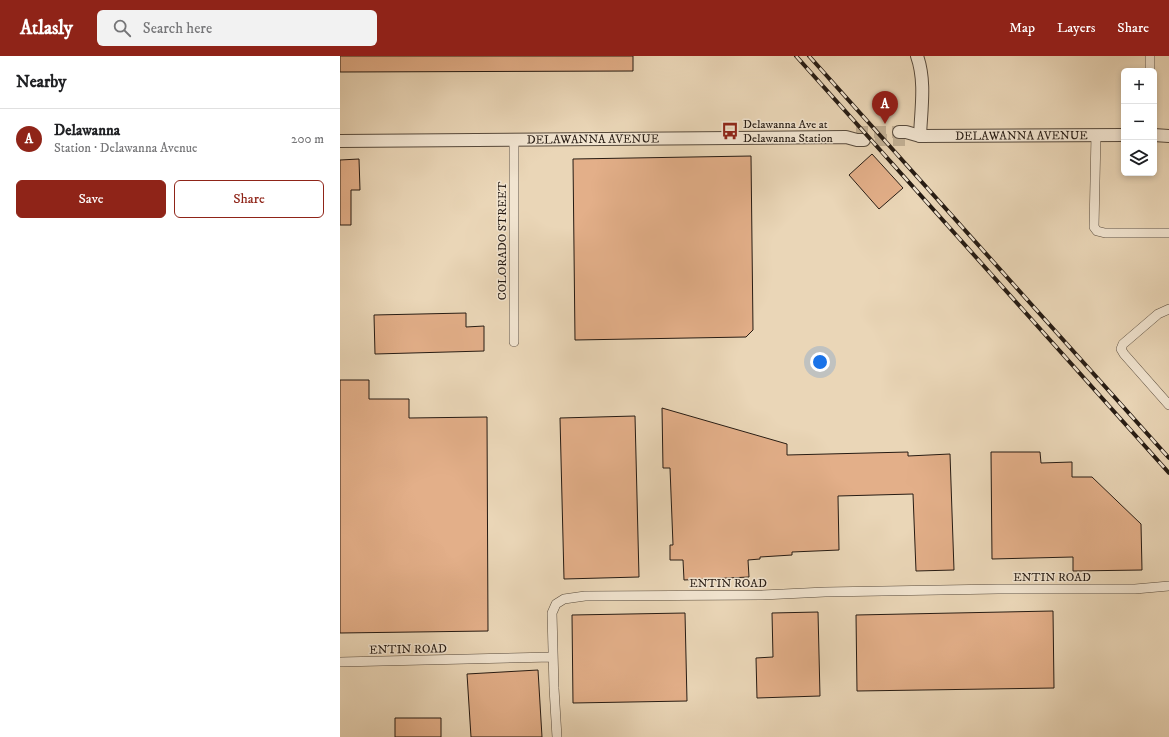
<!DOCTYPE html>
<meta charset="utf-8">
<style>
:root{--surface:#fff;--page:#f2f2f2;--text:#202124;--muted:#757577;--line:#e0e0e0;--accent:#8f2418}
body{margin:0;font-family:"IM FELL DW Pica",serif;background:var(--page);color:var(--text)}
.controls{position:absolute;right:12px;top:12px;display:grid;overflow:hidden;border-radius:6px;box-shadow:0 2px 6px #0003}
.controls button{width:36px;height:36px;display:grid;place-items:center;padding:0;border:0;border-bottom:1px solid var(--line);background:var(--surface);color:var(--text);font:20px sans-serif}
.you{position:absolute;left:480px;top:306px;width:14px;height:14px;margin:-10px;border:3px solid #fff;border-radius:50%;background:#1a73e8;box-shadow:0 0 0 6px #1a73e833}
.badge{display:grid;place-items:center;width:26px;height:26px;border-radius:50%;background:var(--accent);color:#fff;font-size:13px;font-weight:700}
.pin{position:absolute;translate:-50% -33px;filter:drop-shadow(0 1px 2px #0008)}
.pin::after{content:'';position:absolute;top:21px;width:14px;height:12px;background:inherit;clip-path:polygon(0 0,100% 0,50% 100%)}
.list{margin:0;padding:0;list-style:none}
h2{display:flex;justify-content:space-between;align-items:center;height:52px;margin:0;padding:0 16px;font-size:17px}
h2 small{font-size:13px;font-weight:400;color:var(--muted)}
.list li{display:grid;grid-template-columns:26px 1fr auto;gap:12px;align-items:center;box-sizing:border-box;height:60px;padding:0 16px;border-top:1px solid var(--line)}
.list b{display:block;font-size:15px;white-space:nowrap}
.list p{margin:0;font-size:13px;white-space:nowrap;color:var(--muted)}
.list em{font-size:13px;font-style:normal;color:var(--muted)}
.actions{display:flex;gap:8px;padding:12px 16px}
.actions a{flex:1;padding:9px 0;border:1px solid var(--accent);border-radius:6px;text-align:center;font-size:14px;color:var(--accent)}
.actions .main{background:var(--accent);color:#fff}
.icon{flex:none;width:22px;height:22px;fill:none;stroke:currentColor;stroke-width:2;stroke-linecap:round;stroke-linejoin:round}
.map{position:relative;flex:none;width:829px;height:681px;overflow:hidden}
header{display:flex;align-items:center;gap:24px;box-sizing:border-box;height:56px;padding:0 20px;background:var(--accent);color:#fff}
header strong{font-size:19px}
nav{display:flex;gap:22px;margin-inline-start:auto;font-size:14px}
.search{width:280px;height:36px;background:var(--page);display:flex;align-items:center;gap:10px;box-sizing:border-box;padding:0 14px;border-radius:6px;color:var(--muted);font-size:15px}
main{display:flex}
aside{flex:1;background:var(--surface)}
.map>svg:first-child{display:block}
</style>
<header>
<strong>Atlasly</strong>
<div class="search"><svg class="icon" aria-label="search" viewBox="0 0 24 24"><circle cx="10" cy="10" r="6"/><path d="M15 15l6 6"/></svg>Search here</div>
<nav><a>Map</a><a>Layers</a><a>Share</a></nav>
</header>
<main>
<aside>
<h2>Nearby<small></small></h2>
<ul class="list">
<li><span class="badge">A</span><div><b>Delawanna</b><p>Station · Delawanna Avenue</p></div><em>200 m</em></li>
</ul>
<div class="actions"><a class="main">Save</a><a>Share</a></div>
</aside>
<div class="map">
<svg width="829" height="681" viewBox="0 0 829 681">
<rect width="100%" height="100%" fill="#ead6b7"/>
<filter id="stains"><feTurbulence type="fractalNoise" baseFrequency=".005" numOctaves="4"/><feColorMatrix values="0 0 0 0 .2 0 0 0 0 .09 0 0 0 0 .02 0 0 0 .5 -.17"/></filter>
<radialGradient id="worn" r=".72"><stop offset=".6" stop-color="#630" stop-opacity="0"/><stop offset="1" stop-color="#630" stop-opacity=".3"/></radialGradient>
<path fill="#e3af89" stroke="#261b13" d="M0 0H293V15L0 16Z
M532 98 563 132 539 153 509 119Z
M411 100 413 274 406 281 235 284 233 103Z
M19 103 20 134H11V169H0V104Z
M126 257V271L144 270V295L35 298 34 259Z
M0 324H29V343H69V362L147 361 148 575 0 577Z
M322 352 447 388V399L568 396V400L610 398 614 514 576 515 573 438 498 440 499 494 452 496V499L420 501V503L408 504 409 521 344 524 343 504H330V489H333L330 412H323Z
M295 360 299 521 224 523 220 362Z
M651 396H700L701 407 732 406V421H752L801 468 802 514 733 515V501L652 503Z
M713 555 714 632 517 635 516 559Z
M478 556 480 640 417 642 416 602 433 601 432 557Z
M345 557 347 645 233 647 232 559Z
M198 614 202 681H131L127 618Z
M55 662H101V681H55Z"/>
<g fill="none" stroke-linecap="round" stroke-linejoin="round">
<path stroke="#c3b196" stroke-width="12" stroke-dasharray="12 6" stroke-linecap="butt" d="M516 76H559
M535 84H567"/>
<g stroke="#574a3c" stroke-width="10">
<path id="minor" d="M810 0V15
M756 79 754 171 757 175 765 177H829
M829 253 818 258 783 288 781 293 784 298 829 349
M174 286V83
M0 606 213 601
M217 681 214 632 212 557 216 548 224 543 245 540 422 539 485 536 658 533H795L829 530"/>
</g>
<g stroke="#574a3c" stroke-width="14">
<g id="tertiary">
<path d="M577 0C586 25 581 54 580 80"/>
<path id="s1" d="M559 76H566L580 80 784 79"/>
<path d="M814 79 829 80"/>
<path id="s2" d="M0 85 506 81 517 84H524"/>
</g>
</g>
<use href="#minor" stroke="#f1e4d0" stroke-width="9"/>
<use href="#tertiary" stroke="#f1e4d0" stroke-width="12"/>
<g stroke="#261b13" stroke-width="4">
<path id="rail" d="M456 0 829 417
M469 0 829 402"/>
</g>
<use href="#rail" stroke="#f1e4d0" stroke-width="2.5" stroke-dasharray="8" stroke-linecap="butt"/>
</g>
<defs>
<g id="bus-bare" transform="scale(1.38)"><path d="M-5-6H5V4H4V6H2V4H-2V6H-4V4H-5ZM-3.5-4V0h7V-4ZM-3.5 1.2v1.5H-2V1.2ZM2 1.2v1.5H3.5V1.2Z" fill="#8f2418" stroke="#f1e4d0" stroke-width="2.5" paint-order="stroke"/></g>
</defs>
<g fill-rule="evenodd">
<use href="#bus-bare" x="390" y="75"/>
</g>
<g text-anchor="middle" stroke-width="3" stroke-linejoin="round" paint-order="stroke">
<g font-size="12" fill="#261b13" stroke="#f1e4d0" text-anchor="start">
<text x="403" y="72">Delawanna Ave at<tspan x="403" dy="14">Delawanna Station</tspan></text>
</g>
<g font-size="12" fill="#261b13" stroke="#f1e4d0">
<text dy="4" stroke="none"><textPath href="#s1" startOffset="123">DELAWANNA AVENUE</textPath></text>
<text dy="4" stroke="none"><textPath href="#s2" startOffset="253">DELAWANNA AVENUE</textPath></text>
<text transform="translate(162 185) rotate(-90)" y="4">COLORADO STREET</text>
<text x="712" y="525">ENTIN ROAD</text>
<text x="388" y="531">ENTIN ROAD</text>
<text transform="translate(68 593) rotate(-1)" y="4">ENTIN ROAD</text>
</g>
</g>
<rect width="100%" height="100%" filter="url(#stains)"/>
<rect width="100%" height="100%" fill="url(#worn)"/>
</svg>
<div class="controls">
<button>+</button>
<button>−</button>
<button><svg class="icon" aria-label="layers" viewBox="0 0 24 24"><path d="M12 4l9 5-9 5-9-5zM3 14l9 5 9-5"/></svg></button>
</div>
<div class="you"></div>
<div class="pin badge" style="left:545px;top:68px">A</div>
</div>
</main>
